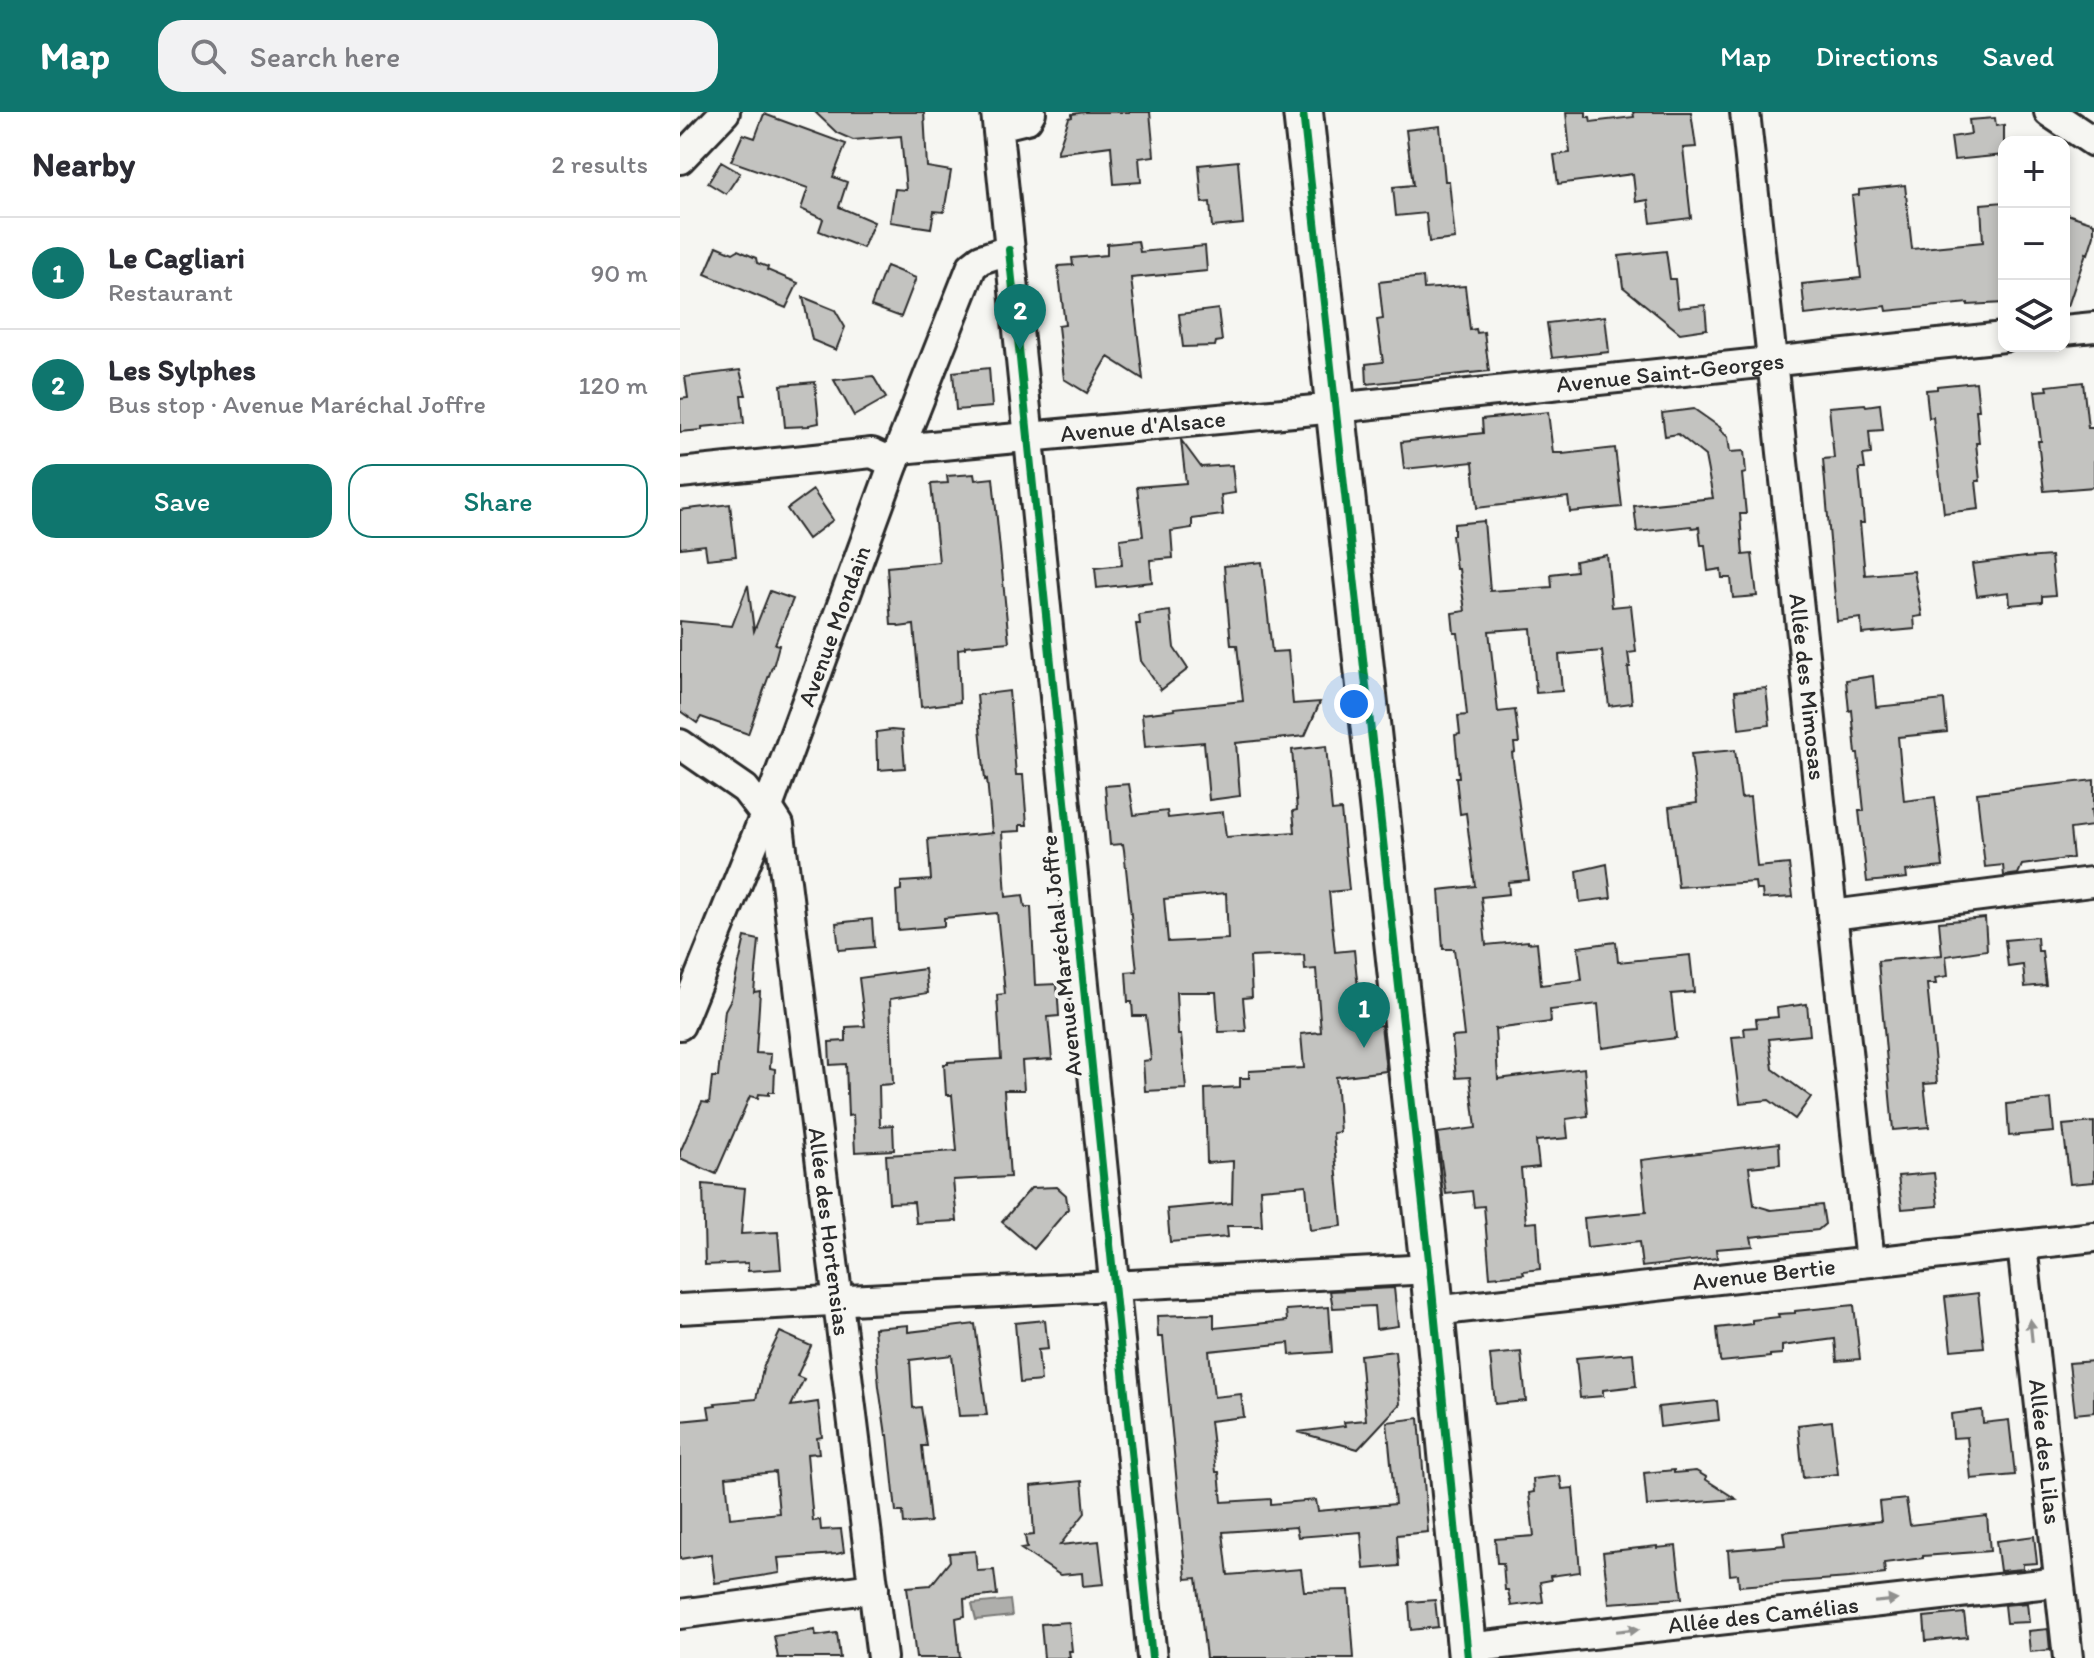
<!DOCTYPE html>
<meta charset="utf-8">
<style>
:root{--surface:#fff;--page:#f2f2f3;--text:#2b2b33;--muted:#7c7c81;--line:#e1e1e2;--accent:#0f766e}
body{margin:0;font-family:Itim,sans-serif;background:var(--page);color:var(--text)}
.controls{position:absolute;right:24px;top:24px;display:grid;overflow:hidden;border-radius:16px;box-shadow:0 4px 12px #0003}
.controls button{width:72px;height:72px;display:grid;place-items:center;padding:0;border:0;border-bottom:2px solid var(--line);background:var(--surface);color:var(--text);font:40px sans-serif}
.you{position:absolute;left:674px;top:592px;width:28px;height:28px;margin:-20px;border:6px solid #fff;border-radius:50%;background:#1a73e8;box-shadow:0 0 0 12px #1a73e833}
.badge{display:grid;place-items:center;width:52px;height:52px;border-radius:50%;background:var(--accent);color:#fff;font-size:26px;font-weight:700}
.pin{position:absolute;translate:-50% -66px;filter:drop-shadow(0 2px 4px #0008)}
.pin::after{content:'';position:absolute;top:42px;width:28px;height:24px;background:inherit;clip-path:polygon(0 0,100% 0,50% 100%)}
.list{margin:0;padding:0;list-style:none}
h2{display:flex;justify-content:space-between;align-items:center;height:104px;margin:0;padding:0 32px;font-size:34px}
h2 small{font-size:26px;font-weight:400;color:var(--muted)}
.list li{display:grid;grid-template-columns:52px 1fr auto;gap:24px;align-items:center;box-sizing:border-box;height:112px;padding:0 32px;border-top:2px solid var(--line)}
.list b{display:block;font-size:30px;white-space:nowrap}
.list p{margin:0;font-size:26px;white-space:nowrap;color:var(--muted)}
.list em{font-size:26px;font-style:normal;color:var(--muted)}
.actions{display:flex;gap:16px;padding:24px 32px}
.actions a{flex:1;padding:18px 0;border:2px solid var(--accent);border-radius:24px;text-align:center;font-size:28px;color:var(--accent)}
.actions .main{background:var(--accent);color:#fff}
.icon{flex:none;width:44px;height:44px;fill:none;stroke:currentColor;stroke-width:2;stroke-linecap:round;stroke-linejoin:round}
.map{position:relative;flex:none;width:1414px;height:1546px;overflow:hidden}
header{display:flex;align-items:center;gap:48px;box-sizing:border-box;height:112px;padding:0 40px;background:var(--accent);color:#fff}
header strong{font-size:38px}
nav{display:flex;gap:44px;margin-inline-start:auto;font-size:28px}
.search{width:560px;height:72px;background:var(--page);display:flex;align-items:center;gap:20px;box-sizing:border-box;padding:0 28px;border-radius:24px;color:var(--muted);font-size:30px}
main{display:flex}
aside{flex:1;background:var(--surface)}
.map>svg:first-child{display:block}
</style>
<header>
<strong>Map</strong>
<div class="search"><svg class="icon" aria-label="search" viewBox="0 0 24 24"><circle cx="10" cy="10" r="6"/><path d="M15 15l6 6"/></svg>Search here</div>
<nav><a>Map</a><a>Directions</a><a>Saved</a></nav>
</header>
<main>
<aside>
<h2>Nearby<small>2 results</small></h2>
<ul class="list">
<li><span class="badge">1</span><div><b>Le Cagliari</b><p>Restaurant</p></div><em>90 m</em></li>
<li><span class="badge">2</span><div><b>Les Sylphes</b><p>Bus stop · Avenue Maréchal Joffre</p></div><em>120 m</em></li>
</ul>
<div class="actions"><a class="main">Save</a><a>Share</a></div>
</aside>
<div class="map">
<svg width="1414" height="1546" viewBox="0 0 1414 1546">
<rect width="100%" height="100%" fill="#f6f6f2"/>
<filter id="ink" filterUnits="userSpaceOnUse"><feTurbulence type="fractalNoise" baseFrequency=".0125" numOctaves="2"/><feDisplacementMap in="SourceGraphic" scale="16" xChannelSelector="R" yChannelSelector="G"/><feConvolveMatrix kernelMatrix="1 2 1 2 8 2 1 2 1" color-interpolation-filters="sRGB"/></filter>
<g filter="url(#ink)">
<path fill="#aeaeab" stroke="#7a7a78" stroke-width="2" d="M330 1488 332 1504 296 1508 292 1492Z"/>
<path fill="#c3c3c0" stroke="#2b2b2b" stroke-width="2" fill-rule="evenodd" d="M135 0H244L247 55 271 59 264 100 254 99 251 116 210 110 215 77 226 78 221 24 173 28 157 21Z
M405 0H470L474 44 459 46 461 70 434 72 431 34 377 41 389 6 392 5V2Z
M886 0H906V5H910L911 10 954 5 953 0H1011L1016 35 1003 36 1011 106 971 111 968 88 956 90 953 62 878 72 874 43 890 41Z
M84 2 166 32 153 65 167 70 159 95 194 110 183 136 139 119 143 107 121 97 128 76 51 49 63 22 75 26Z
M1315 6 1316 14 1324 13V43L1274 48 1271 25 1291 22 1289 8Z
M760 14 765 69H769L775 127 749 130 746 101 716 104 713 75 733 73 726 18Z
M558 49 563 112 532 115 530 90 522 91 519 53Z
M41 50 60 61 46 82 28 71Z
M1225 73 1232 137 1303 130 1301 92 1324 90V191L1288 193V191L1207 199 1206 194 1125 203 1122 172 1181 166 1172 84 1179 83V78Z
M1384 101 1414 111V123L1408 142 1406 141 1388 194H1384Z
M458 129 460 140 525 134 527 159 451 166 463 267 428 245 407 281 384 267 378 214 385 213 378 154 393 153 392 146 427 143V132Z
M37 134 53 141 58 138 76 146 77 151 88 155 87 158 118 171 106 196 25 162Z
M986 139 990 167H995L998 196 1025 193 1027 217 1000 221 943 175 939 144Z
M206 154 236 166 221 205 191 194Z
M743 165 744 177 785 174 790 218 796 217 797 221 804 220 809 259 687 272 686 252 703 250 697 208 703 207 699 170Z
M123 185 155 198 165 215 156 238 132 228Z
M538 197 542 229 536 230 535 234 503 235 499 202Z
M925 204 929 240 872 246 867 211Z
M309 256 312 295 276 298 273 260Z
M60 258 66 283H61L64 311 22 315V318L0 320V287L8 286 5 265Z
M193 264 206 286 174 304 154 268Z
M135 270 139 311 129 313V314L105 315 101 273Z
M1296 270 1299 298H1296L1299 331H1296L1300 369H1296L1299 397 1264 401 1253 305 1249 306 1246 278 1257 277V274Z
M1403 270 1408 316H1414V375L1364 379 1358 329H1361L1355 279 1368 278 1367 274Z
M1185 292 1186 294 1200 292 1203 318 1189 319 1191 342 1183 343 1185 357H1179L1184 411H1180L1185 463 1234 459 1242 504 1234 505 1235 517 1182 522 1181 506 1157 509 1143 347 1154 346 1149 295Z
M1014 297 1041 316 1040 318 1048 325 1050 340 1064 339 1066 361 1062 362 1066 402H1060L1063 443 1072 442 1077 484 1053 486 1051 466H1042L1041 457 1028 459 1025 433H1021L1019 415 1012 416 1011 414 957 420 954 394 1033 386 1025 344 998 322 985 324 982 301Z
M868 300 873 341H883V342L935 336 942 395 890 400 888 385 797 396 793 350 724 357 721 330 803 321 802 307Z
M501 328 521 355 552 353 555 381 541 383 543 403 512 407V416L491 419 493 446 470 448 472 470 417 476 415 456 442 453 440 427 463 424 457 375 506 371Z
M294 362 295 368 313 366 329 530 285 534V536L278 537 280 590 241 595 234 513 219 515 218 513H211L207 455 259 450 251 372 268 371 267 364Z
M133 378 153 408 128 427 107 397Z
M50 392 56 444 27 447 25 433 0 436V398Z
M804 409 810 479 872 475 871 462 896 459 895 449 927 443 932 495 951 493 956 540 948 541 950 555H948L952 591 929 594 922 539 879 543 882 579 856 581 851 516 809 519 818 600 835 598 839 631H834L835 640 832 641 849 768 828 770 829 782 801 785 806 833 848 829V831L857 830 861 873 902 868 898 835 936 830 938 850 1010 843 1014 880 991 882 996 926 922 936 918 892 870 898 871 910 815 917 818 967 904 956 908 1004 886 1007 888 1026 856 1029 859 1055 841 1057 846 1111 857 1110 860 1157 843 1159 844 1162 810 1165 804 1094 794 1095 792 1079 766 1082 757 1021 796 1016 790 965 776 966 772 925 784 924 774 837H763L759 778 795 774 786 701 780 702 776 665H779L775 623 780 622 778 604 787 603 778 521H774L772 501 785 499 779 457H776L772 423H774V412Z
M1371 444 1375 483 1362 484V490L1330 493 1329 480 1297 484 1292 452 1345 445V446Z
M582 450 592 540 608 539 613 592 640 590 625 624 556 631 560 684 529 688 524 630 465 635 462 602 495 598 494 596 563 589 557 533H551L544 454Z
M68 473 74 519 90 479 113 487 95 532 99 533 93 555H92L68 622 21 605 17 611 0 599V509L52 514Z
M490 499 494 536 508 557 481 578 461 549 456 512H460L459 503Z
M1193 564 1196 595 1264 588 1267 620 1218 625 1224 689 1255 685 1263 755 1226 759 1227 766 1187 770 1179 699H1184L1178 642H1176L1172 598 1169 599 1166 568Z
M1086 576 1090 613 1059 617 1055 579Z
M329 579 336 663H343L347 713H340V719L322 720 326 785 343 783 345 795H351L355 873 377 872 379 904 368 905 372 947 342 949 344 978H324L330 1065 273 1068 277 1109 236 1111 234 1090 209 1091 206 1043 277 1039 272 983H266L264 952H268V950L321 947 317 883 325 882 317 801 264 806V814L218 818 216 779 221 778V770L251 768 248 727 314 721H312L307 667 305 668 297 583Z
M211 618 222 619 225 656 199 658V648H197L196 620Z
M646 634 652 699 661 698 669 778 649 780 655 840 674 838 682 915 701 913 706 959 656 965 660 1020 653 1021 662 1114 630 1118 626 1073 580 1077 582 1114H547L548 1125 490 1130 487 1097 552 1091 553 1049 527 1051 525 977 560 975V966H569V959L624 956 621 922 641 920 636 857 625 858 624 843 570 845 572 885 563 886 566 919 539 920 536 880H496L498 923H501L506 977 465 979 463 949 471 948 466 904H453L452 890H448L446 860 457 859 444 738 443 732 430 733 425 674 449 672 454 703 487 699 488 706 543 700 546 725 615 720 613 699 617 698 612 638ZM546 781 548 827 488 830 484 787Z
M1055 638 1061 686 1070 685 1077 755 1109 752 1113 785 1083 787 1082 778H1076L1075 770 998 775 989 695 1017 691 1011 642Z
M1414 668V697L1411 698 1413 714 1390 717 1393 746 1342 753 1338 762 1324 764 1323 753 1305 755 1297 681Z
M927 752 931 786 900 790 897 759Z
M1305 806 1307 838 1266 844 1268 864 1255 866 1256 872H1247L1257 971 1244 972 1249 1015 1213 1018 1198 849 1262 843 1259 810Z
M192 807 194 835 159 838 156 811Z
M65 825 79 828 74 880 80 879 76 941 91 942 90 956 95 957 94 980H89V983L79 982 78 986 70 984 36 1062 0 1046V1040L22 990 29 991 32 965H38L45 898 51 887Z
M1357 825 1358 839H1362L1366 873 1345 875 1343 853 1328 855 1325 828Z
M245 857 248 881 210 887 213 972 199 973 200 1014 213 1013 214 1038 175 1040 173 1003 168 1004 166 952 150 953 149 930 166 929V915L185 914 179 866Z
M1127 892 1130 923 1089 927 1093 957 1131 985 1115 1007 1089 988 1060 991 1052 925 1065 924 1064 916 1077 915 1076 907 1098 905 1097 896Z
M1371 987 1374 1020 1329 1024 1327 992Z
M1414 1010V1070L1390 1072 1383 1013Z
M1099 1031 1100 1052 1069 1055 1074 1093 1091 1098 1142 1093 1145 1112 1138 1118 1071 1125 1073 1134 1036 1137 1037 1146 962 1155 959 1130 907 1136 904 1106 966 1100 961 1048Z
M1254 1061 1258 1094 1222 1097 1218 1064Z
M23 1072 65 1076 61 1122 98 1120 101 1157 68 1159V1151L25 1153Z
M377 1075 386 1083 388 1097 354 1137 322 1110 351 1076Z
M714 1176 718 1214 696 1217 694 1194 653 1196 650 1179Z
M1298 1181 1304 1235 1271 1238 1265 1185Z
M1174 1193 1180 1247 1157 1249 1155 1227 1102 1234V1242L1090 1243V1245L1041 1250 1040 1248 1037 1216 1072 1212V1208L1099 1205 1098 1202 1115 1201V1199Z
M649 1195 652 1240 610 1243 609 1231 529 1239 534 1285 561 1282 564 1305 530 1309 536 1360H539L542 1390 591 1387V1392L636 1388 638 1399 715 1392 707 1310 739 1306 748 1420 717 1423 719 1454 684 1457 681 1420 618 1425 616 1415 543 1420 548 1463 621 1457 624 1479 669 1478 674 1546H526L517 1466 506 1467 483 1225H478L477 1204 534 1202V1216L607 1209 606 1198Z
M365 1208 368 1237 358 1238 361 1269 340 1271 335 1211Z
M295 1212 307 1303 279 1304 272 1243 230 1248 233 1296 241 1295 247 1334H242L250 1410 224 1412 223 1400H216L208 1323H206L199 1275 194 1216 228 1213V1220Z
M100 1220 131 1234 117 1264 124 1267 111 1294 138 1290 142 1325 137 1326 139 1341 127 1342 133 1409 140 1408 141 1418 161 1417 164 1440 157 1442 98 1446 100 1461 35 1471 31 1442 0 1447V1309L30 1306 28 1294 36 1293 35 1291 76 1287 84 1253ZM95 1360 99 1401 50 1406 46 1365Z
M715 1239 720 1292 678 1337 618 1320 665 1314 664 1310 686 1308 680 1243Z
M841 1240 846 1289 815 1292 810 1243Z
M953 1241 956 1274 923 1278V1284L900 1286 896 1246Z
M1414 1249V1300L1395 1302 1389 1251Z
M1037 1289 1039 1308 980 1315 978 1295Z
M1302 1298 1303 1311 1329 1308 1335 1363 1291 1367 1287 1325 1273 1326 1271 1302Z
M1152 1309 1158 1362 1123 1366 1118 1313Z
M994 1358V1361L1016 1359 1026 1365 1025 1367 1056 1387 967 1394 964 1361Z
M880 1364 882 1377 893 1376 900 1460 870 1464 871 1468 860 1470 863 1490 831 1494 828 1478H825L823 1451H817L815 1427 854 1424 849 1381 854 1380 853 1367Z
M402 1369 405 1401 380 1433 419 1429 424 1472 403 1474 402 1461 380 1463 341 1437 347 1436 345 1424 354 1423 351 1374Z
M1226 1387 1230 1413 1307 1404 1310 1439 1243 1444V1446L1204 1451 1205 1462 1169 1466 1059 1474 1058 1462 1050 1463 1048 1438 1105 1433 1103 1420 1201 1409 1199 1390Z
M1354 1424 1357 1451 1343 1452V1457L1320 1459 1316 1429Z
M977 1434V1436L996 1434 1002 1486 929 1491 923 1440Z
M295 1439 297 1459 314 1458 317 1483 284 1487 285 1504 276 1506 280 1546H236L227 1475 251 1473 270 1449 269 1441Z
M755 1488 758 1515 731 1518 729 1490Z
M1347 1491 1349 1510 1326 1511 1324 1493Z
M1284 1501 1287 1525 1246 1529 1244 1505Z
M389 1510 392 1539H389L390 1546H364L361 1512Z
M1368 1517 1370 1538 1350 1540 1348 1519Z
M135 1518 136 1524 157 1521 160 1546H98L94 1524Z"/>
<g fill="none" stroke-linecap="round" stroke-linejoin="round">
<g stroke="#2b2b2b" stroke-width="34">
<g id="street">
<path d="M316 0 472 1546"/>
<path id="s1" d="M1065 0 1190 1150"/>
<path d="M1369 0 1414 30"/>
<path d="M318 14 347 7 351 0"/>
<path d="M0 47 45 0"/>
<path d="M1384 218 1414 215"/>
<path id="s2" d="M220 337 656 296 1324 225"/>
<path d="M0 361 192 341 214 351"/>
<path d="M0 632 65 677 85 703"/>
<path id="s3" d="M88 696 99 713 202 1546"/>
<path d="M1152 803 1411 770"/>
<path id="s4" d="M0 913 85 703 214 351 292 154 301 147 329 138"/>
<path id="s5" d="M1342 1133 1388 1546"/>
<path d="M0 1197 750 1157"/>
<path id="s6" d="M754 1199 1414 1125"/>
<path d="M0 1502 194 1476"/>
<path id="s7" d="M787 1536 1379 1470"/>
</g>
</g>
<g stroke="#2b2b2b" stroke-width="44">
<path id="secondary" d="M623 0 750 1157 788 1546"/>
</g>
<use href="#street" stroke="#f6f6f2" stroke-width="28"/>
<use href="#secondary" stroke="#f6f6f2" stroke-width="38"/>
<g stroke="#f6f6f2" stroke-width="13">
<path id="cycleway" d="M623 0 750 1157 788 1546
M329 138 472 1546"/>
</g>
<use href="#cycleway" stroke="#00873e" stroke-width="8"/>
</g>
<defs><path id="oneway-solid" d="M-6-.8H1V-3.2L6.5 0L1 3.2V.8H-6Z" transform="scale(2)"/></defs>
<g fill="#90908e">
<use href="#oneway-solid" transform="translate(1351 1218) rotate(-96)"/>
<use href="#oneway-solid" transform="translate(1206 1489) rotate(-6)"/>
<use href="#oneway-solid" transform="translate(948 1518) rotate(-6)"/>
</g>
</g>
<g text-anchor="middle" stroke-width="7" stroke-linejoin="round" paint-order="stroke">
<g font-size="24" fill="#2b2b2b" stroke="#f6f6f2">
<text dy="8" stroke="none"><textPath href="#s2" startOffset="774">Avenue Saint-Georges</textPath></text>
<text dy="8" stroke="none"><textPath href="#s2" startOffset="244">Avenue d'Alsace</textPath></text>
<text dy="8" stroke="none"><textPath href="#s4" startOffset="428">Avenue Mondain</textPath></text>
<text dy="8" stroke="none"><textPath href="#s1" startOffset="578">Allée des Mimosas</textPath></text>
<text transform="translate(381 844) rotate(-96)" y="8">Avenue Maréchal Joffre</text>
<text dy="8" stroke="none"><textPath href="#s3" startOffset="430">Allée des Hortensias</textPath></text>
<text dy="8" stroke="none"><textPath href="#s6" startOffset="332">Avenue Bertie</textPath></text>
<text dy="8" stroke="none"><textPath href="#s5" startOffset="208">Allée des Lilas</textPath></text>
<text dy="8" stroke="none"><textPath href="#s7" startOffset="298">Allée des Camélias</textPath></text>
</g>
</g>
</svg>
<div class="controls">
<button>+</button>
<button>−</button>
<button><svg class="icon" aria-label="layers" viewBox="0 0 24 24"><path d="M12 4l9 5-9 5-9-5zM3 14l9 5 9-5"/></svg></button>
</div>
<div class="you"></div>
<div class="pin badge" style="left:684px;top:936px">1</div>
<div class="pin badge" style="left:340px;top:238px">2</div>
</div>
</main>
